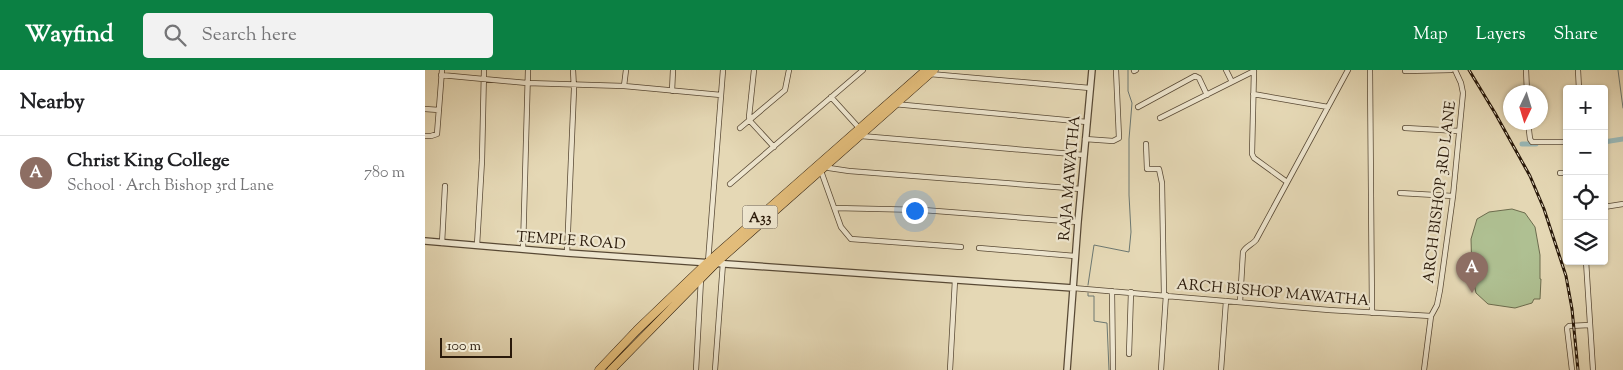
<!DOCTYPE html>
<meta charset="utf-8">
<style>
:root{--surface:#fff;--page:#f2f2f2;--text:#202124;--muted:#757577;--line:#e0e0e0;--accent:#0b8043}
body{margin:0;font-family:"Sorts Mill Goudy",serif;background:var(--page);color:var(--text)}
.controls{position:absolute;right:15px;top:15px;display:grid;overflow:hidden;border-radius:5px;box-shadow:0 1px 4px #0004}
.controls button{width:45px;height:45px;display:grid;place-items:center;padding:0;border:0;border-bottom:1px solid var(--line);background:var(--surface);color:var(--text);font:25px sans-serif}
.compass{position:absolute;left:1078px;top:15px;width:45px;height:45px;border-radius:50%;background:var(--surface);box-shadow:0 1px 4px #0004;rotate:184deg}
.scale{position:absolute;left:15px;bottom:12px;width:72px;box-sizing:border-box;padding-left:5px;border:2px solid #29190a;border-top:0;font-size:14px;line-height:18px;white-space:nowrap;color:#29190a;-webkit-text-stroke:4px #eee6cf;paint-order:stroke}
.you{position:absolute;left:489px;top:140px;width:18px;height:18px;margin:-12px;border:4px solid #fff;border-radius:50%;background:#1a73e8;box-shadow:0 0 0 8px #1a73e833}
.badge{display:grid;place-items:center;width:32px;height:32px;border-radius:50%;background:var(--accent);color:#fff;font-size:16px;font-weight:700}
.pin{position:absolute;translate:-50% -41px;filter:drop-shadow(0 1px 2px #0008)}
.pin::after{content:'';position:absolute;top:26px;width:18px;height:15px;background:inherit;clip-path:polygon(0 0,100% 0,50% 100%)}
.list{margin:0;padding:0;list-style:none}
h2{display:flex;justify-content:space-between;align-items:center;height:65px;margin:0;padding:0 20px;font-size:21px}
h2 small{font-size:16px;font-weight:400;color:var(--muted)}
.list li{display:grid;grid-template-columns:32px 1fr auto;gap:15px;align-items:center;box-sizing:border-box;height:75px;padding:0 20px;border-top:1px solid var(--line)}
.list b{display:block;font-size:19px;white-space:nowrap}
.list p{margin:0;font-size:16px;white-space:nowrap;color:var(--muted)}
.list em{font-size:16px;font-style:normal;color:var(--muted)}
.icon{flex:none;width:28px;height:28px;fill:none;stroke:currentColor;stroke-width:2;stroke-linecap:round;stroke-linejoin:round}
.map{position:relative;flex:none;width:1198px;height:300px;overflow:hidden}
header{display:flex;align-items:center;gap:30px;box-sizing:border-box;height:70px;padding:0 25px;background:var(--accent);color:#fff}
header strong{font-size:24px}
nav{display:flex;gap:28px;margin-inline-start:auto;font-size:18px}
.search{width:350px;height:45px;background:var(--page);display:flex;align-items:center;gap:12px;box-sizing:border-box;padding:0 18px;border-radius:5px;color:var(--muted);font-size:19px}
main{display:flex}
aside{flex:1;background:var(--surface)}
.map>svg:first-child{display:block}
</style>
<header>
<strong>Wayfind</strong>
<div class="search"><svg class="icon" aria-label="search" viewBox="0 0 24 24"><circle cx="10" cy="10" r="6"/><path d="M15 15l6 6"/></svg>Search here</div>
<nav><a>Map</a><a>Layers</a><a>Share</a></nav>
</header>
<main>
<aside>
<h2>Nearby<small></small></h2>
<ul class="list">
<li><span class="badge" style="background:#8d6e63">A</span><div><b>Christ King College</b><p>School · Arch Bishop 3rd Lane</p></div><em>780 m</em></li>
</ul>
</aside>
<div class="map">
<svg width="1198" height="300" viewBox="0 0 1198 300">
<rect width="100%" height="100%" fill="#e5d8b5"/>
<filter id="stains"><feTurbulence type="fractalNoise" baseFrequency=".004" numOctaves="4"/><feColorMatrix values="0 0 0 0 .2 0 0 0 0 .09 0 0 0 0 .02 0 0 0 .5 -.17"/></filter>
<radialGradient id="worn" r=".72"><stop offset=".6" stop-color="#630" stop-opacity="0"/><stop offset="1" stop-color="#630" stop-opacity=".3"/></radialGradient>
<path fill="#afc092" stroke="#6c6c4e" d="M1087 139 1100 143 1110 157 1115 185V209H1116L1115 229H1109L1107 233 1090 238 1063 234 1051 223 1047 205 1046 169 1052 149 1064 142Z"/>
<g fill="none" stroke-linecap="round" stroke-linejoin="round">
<path stroke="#6c7872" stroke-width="1" d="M1193 0 1198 38
M663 215 669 175 704 182 706 162 704 125V69L707 33 703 21V0
M663 223V226H669V251L682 253 684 300"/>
<path stroke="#99b8b7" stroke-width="5" d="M1179 72 1198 69
M1097 74H1111"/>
<g stroke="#584935" stroke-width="6">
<path id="minor" d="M329 0 324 47 325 51 349 77
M801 0 807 12
M829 0 827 84 829 88 862 112
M945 0 947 243
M1101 0 1102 22
M1153 0 1154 19
M709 1 711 0
M980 1 1026 0
M505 4 665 18
M16 5 102 13 199 16 296 25
M199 16 201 0
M247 21 248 0
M828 24 903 37
M406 27 435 59
M469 34 662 52
M713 37 770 6 774 8 782 25
M0 39 14 40
M735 48 829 1
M1103 52 1105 69 1107 72H1142
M315 58 360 20 364 0
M980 58 1034 61
M0 66H6L12 64 17 0
M436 66 659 85
M660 69 688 71 694 68 691 0
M721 74 722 99H734L737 113 739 225
M399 96 404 98 424 101 656 119
M396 101 416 157 426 169 536 177
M1135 103H1142
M305 114 438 0
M975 123 1028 126
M1179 137 1198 134
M410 138 498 140 653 152
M17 173 20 116
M52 175 57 90 59 0
M554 178 650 186
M98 179 103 0
M142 183 149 19 148 0
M1161 191 1168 300
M283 192 298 0
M648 218 904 240 1006 246
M687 221 688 300
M815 232 818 182C821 176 827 175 831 170L923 0
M704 284 706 222
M271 300 276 209
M290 300 298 193
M525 300 530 210
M736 300 741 225
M796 300 801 231
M999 300 1006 246 1012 235 1015 220 1028 126 1038 23 1036 13 1030 0
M1147 300 1142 258 1144 256 1165 255"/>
</g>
<g stroke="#584935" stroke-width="8">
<path id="tertiary" d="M0 171 142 183 648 218
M642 300 653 152 667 0"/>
</g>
<g stroke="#29190a" stroke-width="9">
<path id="trunk" d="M174 300 212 260 283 192 501 0
M186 300 291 193 509 0"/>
</g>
<use href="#minor" stroke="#eee6cf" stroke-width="4.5"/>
<use href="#tertiary" stroke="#eee6cf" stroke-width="5.5"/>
<use href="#trunk" stroke="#e2bc7a" stroke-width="8"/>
<g stroke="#29190a" stroke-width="3">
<path id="rail" d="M1044 0 1070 43 1105 106 1119 139 1141 206 1147 239 1153 300"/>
</g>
<use href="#rail" stroke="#eee6cf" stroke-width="1" stroke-dasharray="4" stroke-linecap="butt"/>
</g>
<g text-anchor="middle" stroke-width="4.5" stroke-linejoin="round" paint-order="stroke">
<rect fill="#eee6cf" stroke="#645645" stroke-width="1" x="317.5" y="135.5" width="35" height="23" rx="4"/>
<g font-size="14" font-weight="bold" fill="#29190a">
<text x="335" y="152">A33</text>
</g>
<g font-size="15" fill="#29190a" stroke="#eee6cf">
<text transform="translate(644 108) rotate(-85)" y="5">RAJA MAWATHA</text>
<text transform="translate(1014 122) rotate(-83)" y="5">ARCH BISHOP 3RD LANE</text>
<text transform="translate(146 170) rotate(4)" y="5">TEMPLE ROAD</text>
<text transform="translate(848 222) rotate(5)" y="5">ARCH BISHOP MAWATHA</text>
</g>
</g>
<rect width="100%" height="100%" filter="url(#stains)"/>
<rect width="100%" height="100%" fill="url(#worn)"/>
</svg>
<div class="controls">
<button>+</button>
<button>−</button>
<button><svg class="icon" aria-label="locate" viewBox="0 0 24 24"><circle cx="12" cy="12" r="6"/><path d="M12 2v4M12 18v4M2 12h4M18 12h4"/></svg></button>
<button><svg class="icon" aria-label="layers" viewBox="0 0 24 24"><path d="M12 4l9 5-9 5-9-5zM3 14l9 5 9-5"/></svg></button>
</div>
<svg class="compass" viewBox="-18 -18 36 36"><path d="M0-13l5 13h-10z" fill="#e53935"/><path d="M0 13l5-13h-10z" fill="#757577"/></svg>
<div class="scale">100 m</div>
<div class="you"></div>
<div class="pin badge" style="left:1047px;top:223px;background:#8d6e63">A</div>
</div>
</main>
